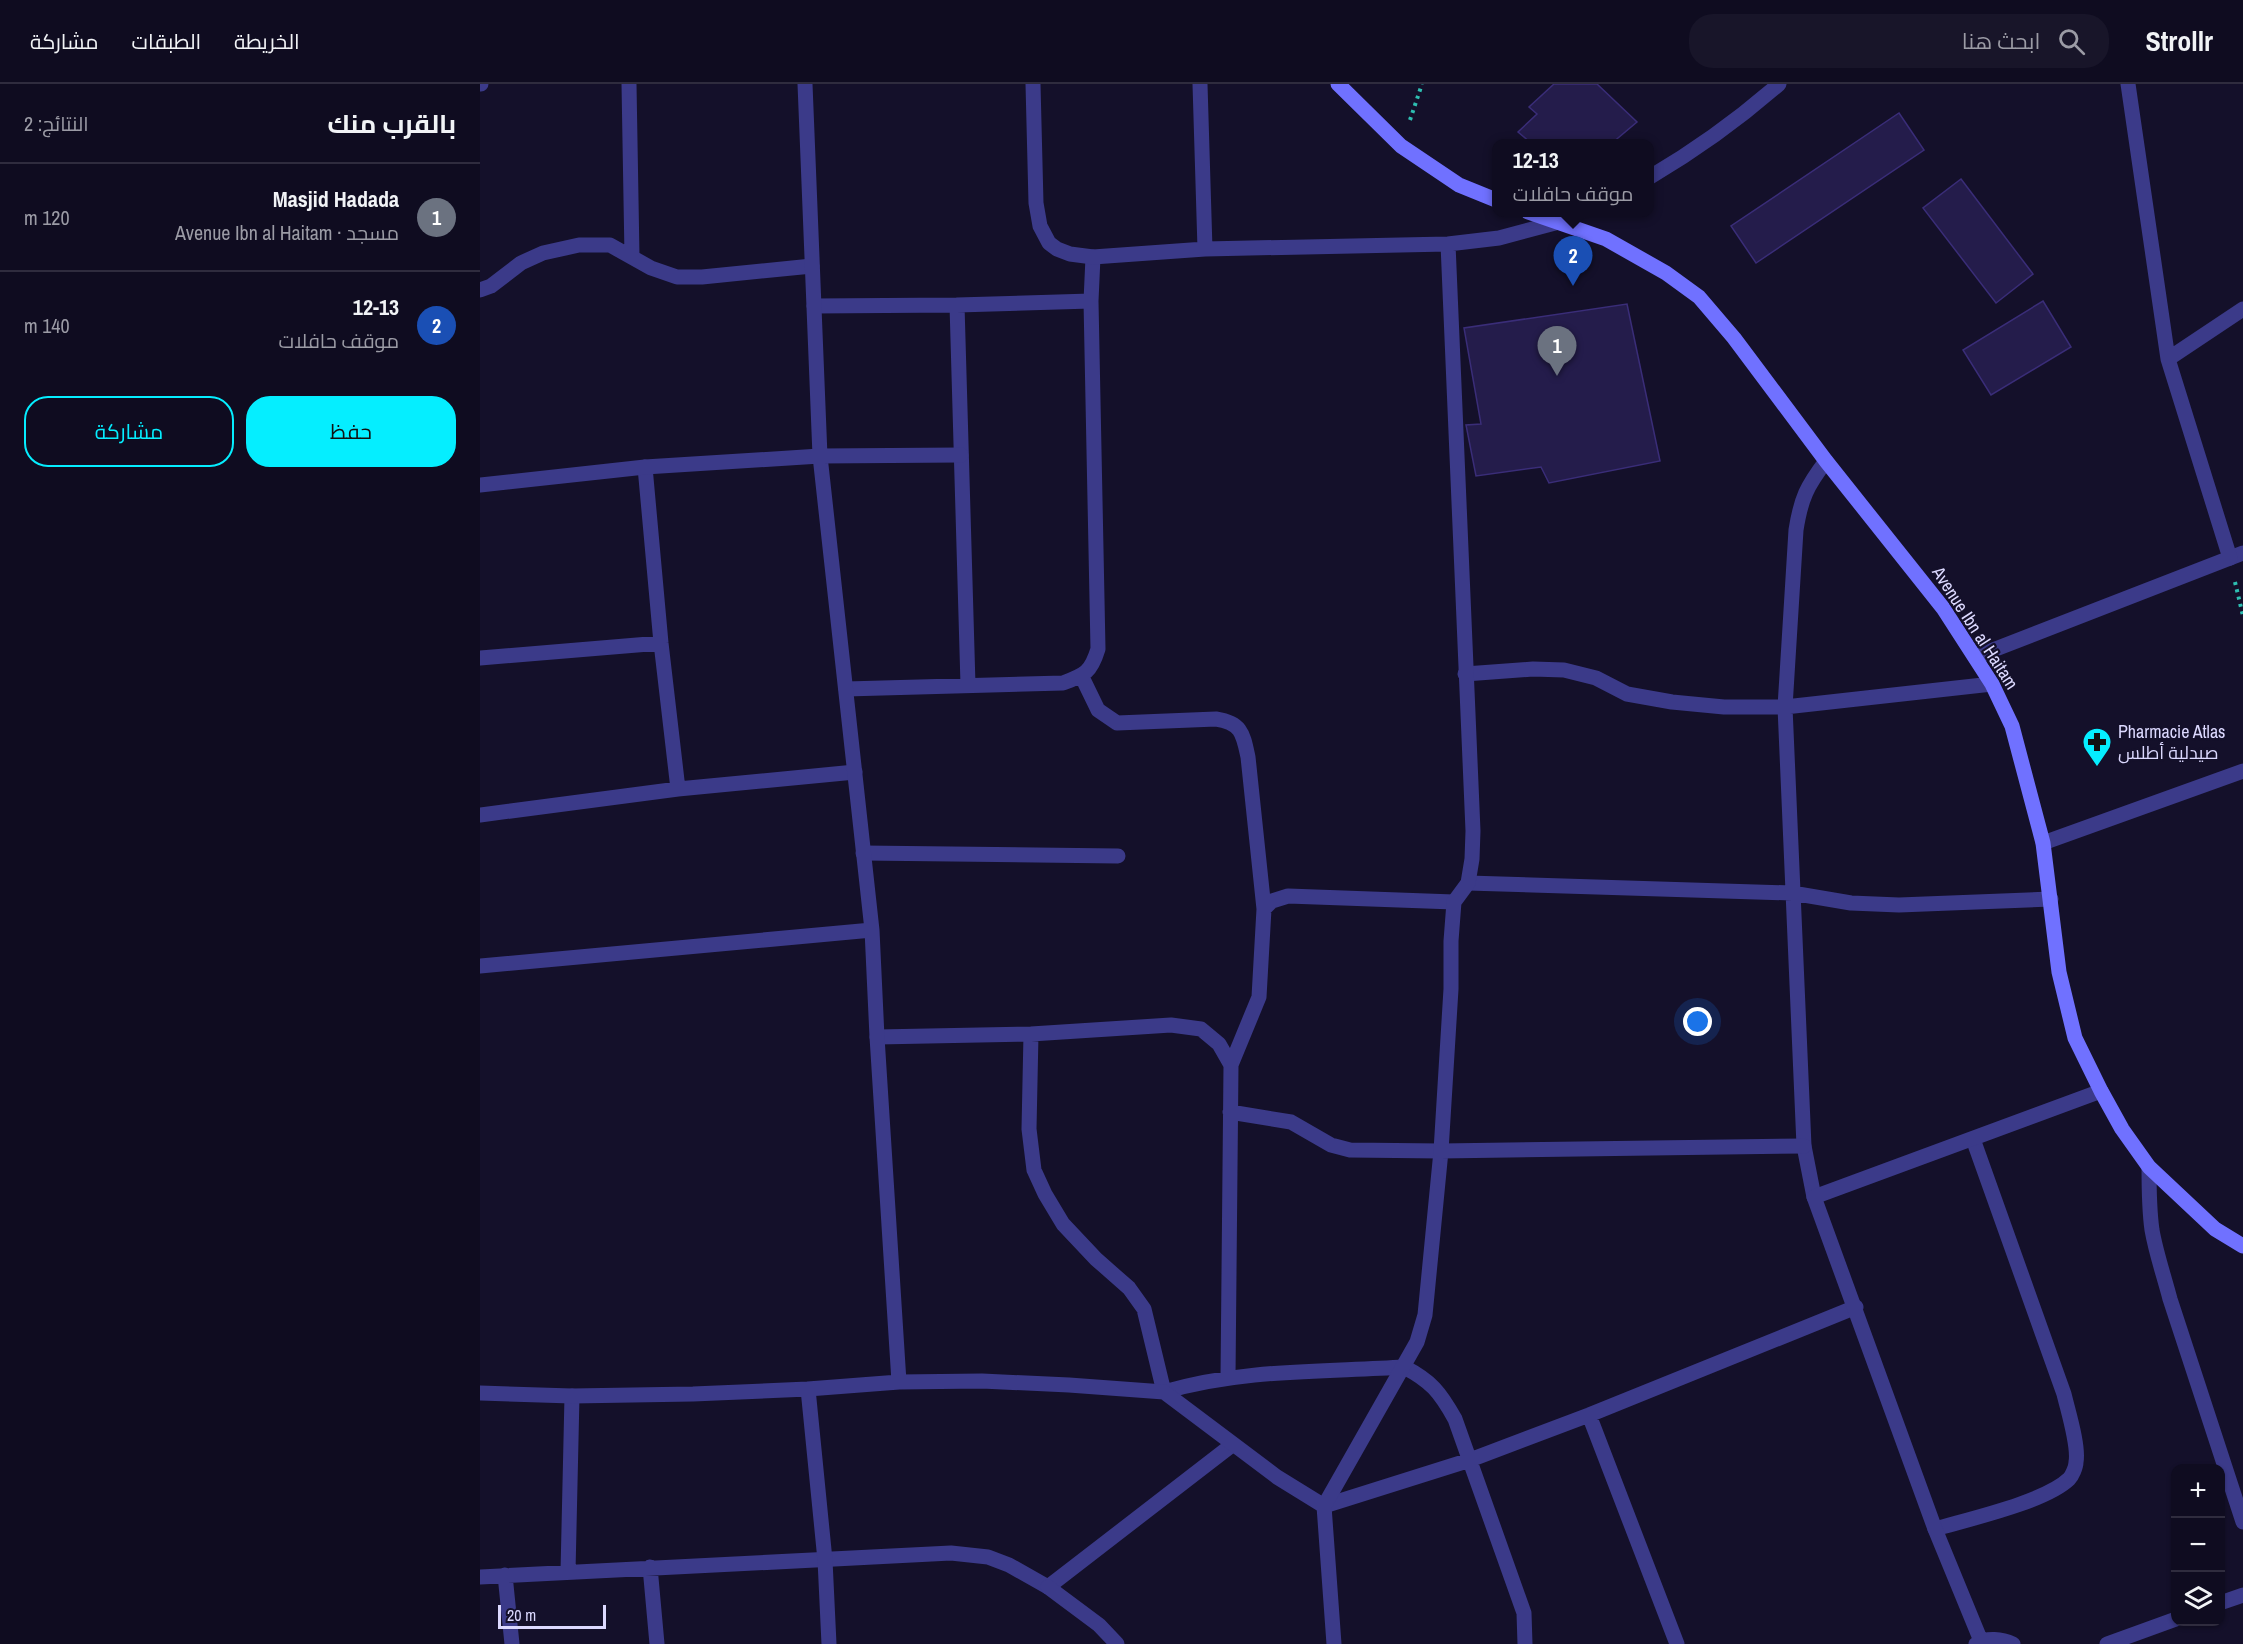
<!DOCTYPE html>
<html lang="ar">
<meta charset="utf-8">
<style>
:root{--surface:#0f0c20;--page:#181529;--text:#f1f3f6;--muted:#9b9ba5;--line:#2f2c3e;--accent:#05eeff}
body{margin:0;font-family:"Archivo Narrow",Cairo,sans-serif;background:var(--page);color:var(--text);direction:rtl}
.controls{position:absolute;right:18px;bottom:18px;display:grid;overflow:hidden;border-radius:12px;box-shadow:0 2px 4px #0004}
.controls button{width:54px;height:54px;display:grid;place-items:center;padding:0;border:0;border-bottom:2px solid var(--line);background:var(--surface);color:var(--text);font:30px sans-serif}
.scale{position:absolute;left:18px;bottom:15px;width:108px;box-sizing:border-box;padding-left:6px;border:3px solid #dcd9ff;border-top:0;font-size:16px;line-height:21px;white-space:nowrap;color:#dcd9ff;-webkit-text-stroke:4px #14102a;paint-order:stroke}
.you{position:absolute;left:1218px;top:938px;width:21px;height:21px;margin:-15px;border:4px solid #fff;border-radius:50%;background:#1a73e8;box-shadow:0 0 0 9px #1a73e833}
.badge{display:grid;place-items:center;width:39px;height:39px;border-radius:50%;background:var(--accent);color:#fff;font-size:20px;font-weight:700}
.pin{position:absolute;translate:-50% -50px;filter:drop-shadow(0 2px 3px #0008)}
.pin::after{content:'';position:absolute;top:32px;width:21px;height:18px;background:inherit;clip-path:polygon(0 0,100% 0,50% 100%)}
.popup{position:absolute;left:1012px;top:55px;width:162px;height:78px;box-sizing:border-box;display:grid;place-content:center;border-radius:12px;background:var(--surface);filter:drop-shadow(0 2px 4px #0005);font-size:20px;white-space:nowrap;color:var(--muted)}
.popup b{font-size:22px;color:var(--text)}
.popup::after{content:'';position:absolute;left:50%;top:100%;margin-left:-12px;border:12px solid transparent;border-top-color:var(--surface)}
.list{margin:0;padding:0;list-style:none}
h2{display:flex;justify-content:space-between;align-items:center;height:78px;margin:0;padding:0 24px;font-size:26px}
h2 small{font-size:20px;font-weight:400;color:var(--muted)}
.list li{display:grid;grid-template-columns:39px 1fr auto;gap:18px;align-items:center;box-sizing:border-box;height:108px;padding:0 24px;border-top:2px solid var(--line)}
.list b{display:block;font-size:22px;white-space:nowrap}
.list p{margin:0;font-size:20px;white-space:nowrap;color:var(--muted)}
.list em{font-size:20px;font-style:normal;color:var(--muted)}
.actions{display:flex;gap:12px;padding:18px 24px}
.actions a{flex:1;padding:14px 0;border:2px solid var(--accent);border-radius:24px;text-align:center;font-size:21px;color:var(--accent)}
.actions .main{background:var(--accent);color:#111}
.icon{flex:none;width:33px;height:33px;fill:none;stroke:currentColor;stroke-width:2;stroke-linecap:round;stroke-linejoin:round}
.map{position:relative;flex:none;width:1763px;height:1560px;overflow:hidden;direction:ltr}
header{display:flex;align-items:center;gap:36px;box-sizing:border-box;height:84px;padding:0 30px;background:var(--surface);border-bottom:2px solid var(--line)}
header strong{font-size:28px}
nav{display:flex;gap:33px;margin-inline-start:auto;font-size:21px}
.search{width:420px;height:54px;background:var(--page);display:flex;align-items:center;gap:15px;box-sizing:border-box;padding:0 21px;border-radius:24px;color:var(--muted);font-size:22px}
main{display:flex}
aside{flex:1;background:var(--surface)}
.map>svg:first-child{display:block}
</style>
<header>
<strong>Strollr</strong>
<div class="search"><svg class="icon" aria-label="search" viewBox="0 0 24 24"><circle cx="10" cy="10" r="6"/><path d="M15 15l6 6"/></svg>ابحث هنا</div>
<nav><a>الخريطة</a><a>الطبقات</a><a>مشاركة</a></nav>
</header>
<main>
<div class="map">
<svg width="1763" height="1560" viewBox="0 0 1763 1560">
<rect width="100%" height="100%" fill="#14102a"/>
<path fill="#241c4b" stroke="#3a2d78" stroke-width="1.5" d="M1074 0H1117L1157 38 1132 59H1051L1038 48 1057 30 1049 23Z
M1419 29 1444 66 1276 179 1251 142Z
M1481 95 1553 190 1516 219 1443 124Z
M1563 217 1591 263 1511 311 1483 266Z
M1147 220 1180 377 1069 399 1061 383 996 392 986 341 1001 340 984 244Z"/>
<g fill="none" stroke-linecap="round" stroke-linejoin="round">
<path stroke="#2ebeb1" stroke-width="4" stroke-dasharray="3 4.5" stroke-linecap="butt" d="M930 36 942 0
M1755 498 1763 532"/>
<path stroke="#3b3a89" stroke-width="15" d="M0 0H1
M149 0 152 172
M0 206 11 202 41 179 63 169 99 161H130L171 184 197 193H222L332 182
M334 222 477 221
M165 383 181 559 198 705
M1750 474 1763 469
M0 574 181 559
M985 590 1053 585 1084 586 1116 594 1147 610 1192 618 1244 623H1305L1512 600
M602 593 618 626 637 639 736 635C762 639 763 650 768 673L784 825
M488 601 477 221 611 217
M366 605 583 599C605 591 611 588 618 565L611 217 613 173
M0 731 198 705 375 688
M383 769 638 772
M988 799 1312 809 1371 819 1419 821 1571 815
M551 950 549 1045 554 1086 565 1110 583 1140 616 1175 649 1204 664 1225 684 1308C761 1285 844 1288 924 1283 951 1297 960 1308 975 1335L1044 1529 1045 1560
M397 953 551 950 691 941 721 945 739 960 751 981 748 1293
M751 981 779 913 784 825 792 817 808 812 974 818
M750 1028 811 1038 851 1061 870 1066 961 1067
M1669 1083C1669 1104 1669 1125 1672 1146 1676 1169 1684 1192 1690 1215L1763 1438
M1334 1113 1324 1062 1305 623 1316 446C1321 414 1327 402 1346 377
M1109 1331 1197 1560
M844 1422 990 1376 1109 1331 1376 1223
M1455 1445C1489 1435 1565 1418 1589 1395 1592 1392 1596 1383 1596 1378 1599 1362 1588 1327 1584 1310L1493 1055
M170 1483 177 1560
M88 1488 92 1312
M25 1491 32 1560
M0 1493 471 1469 508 1473 529 1481 568 1503 752 1361"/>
<path stroke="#3b3a89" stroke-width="15" d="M325 0 340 372 392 846 397 953 419 1298
M553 0 556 119 560 142 569 159 577 165 590 170 613 173 725 165 968 160 1019 154 1075 139 1099 128
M720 0 725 165
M1170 93C1216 66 1259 35 1299 0
M1688 275 1763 225
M0 401 165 383 340 372 481 371
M1495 573 1750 474 1688 275 1648 0
M1563 759 1763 687
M0 882 392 846
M961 1067 1324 1062
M328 1305 345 1476 349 1560
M0 1309 92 1312 213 1310 328 1305 419 1298 502 1297 589 1301 684 1308 797 1393 844 1422
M568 1503 619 1541 637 1560
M1740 1519 1763 1511
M1501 1557 1455 1445 1334 1113 1621 1007
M854 1560 844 1422 937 1258 945 1231 961 1067 971 905V857L974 818 988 799 992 775 993 747 968 160
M1496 1560C1507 1553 1522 1555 1533 1560
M1627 1560 1696 1535"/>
<path stroke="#7071ff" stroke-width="15" d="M858 0 921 62 979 101 1016 116
M1048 128 1126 155 1186 189 1219 213 1254 254 1346 377 1463 524 1512 600 1532 642 1563 759 1579 888 1595 954 1621 1007 1642 1045 1669 1083 1735 1145 1763 1162"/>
</g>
<defs>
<g id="pharmacy-pin" transform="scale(1.5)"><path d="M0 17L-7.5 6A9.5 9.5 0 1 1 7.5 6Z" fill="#05eeff" stroke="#14102a"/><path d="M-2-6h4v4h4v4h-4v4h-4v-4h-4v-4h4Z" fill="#111"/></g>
</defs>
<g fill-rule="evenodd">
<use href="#pharmacy-pin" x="1617" y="658"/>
</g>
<g text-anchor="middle" stroke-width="4.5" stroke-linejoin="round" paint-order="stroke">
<g font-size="18" fill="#dcd9ff" stroke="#14102a">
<text transform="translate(1495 544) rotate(57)" y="6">Avenue Ibn al Haitam</text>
</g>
<g font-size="18" fill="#dcd9ff" stroke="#14102a" text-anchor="start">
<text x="1638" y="654">Pharmacie Atlas<tspan x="1638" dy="21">صيدلية أطلس</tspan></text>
</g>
</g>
</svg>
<div class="controls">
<button>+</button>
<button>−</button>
<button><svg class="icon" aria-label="layers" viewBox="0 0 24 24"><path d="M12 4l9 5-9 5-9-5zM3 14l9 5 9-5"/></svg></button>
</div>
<div class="scale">20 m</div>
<div class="you"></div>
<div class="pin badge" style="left:1077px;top:292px;background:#6b7280">1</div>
<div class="pin badge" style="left:1093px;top:202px;background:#1a4fb4">2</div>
<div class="popup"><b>12-13</b>موقف حافلات</div>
</div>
<aside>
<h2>بالقرب منك<small>النتائج: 2</small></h2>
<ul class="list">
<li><span class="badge" style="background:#6b7280">1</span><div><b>Masjid Hadada</b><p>مسجد · Avenue Ibn al Haitam</p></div><em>120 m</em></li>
<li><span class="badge" style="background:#1a4fb4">2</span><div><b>12-13</b><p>موقف حافلات</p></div><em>140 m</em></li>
</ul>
<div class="actions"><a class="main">حفظ</a><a>مشاركة</a></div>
</aside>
</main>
